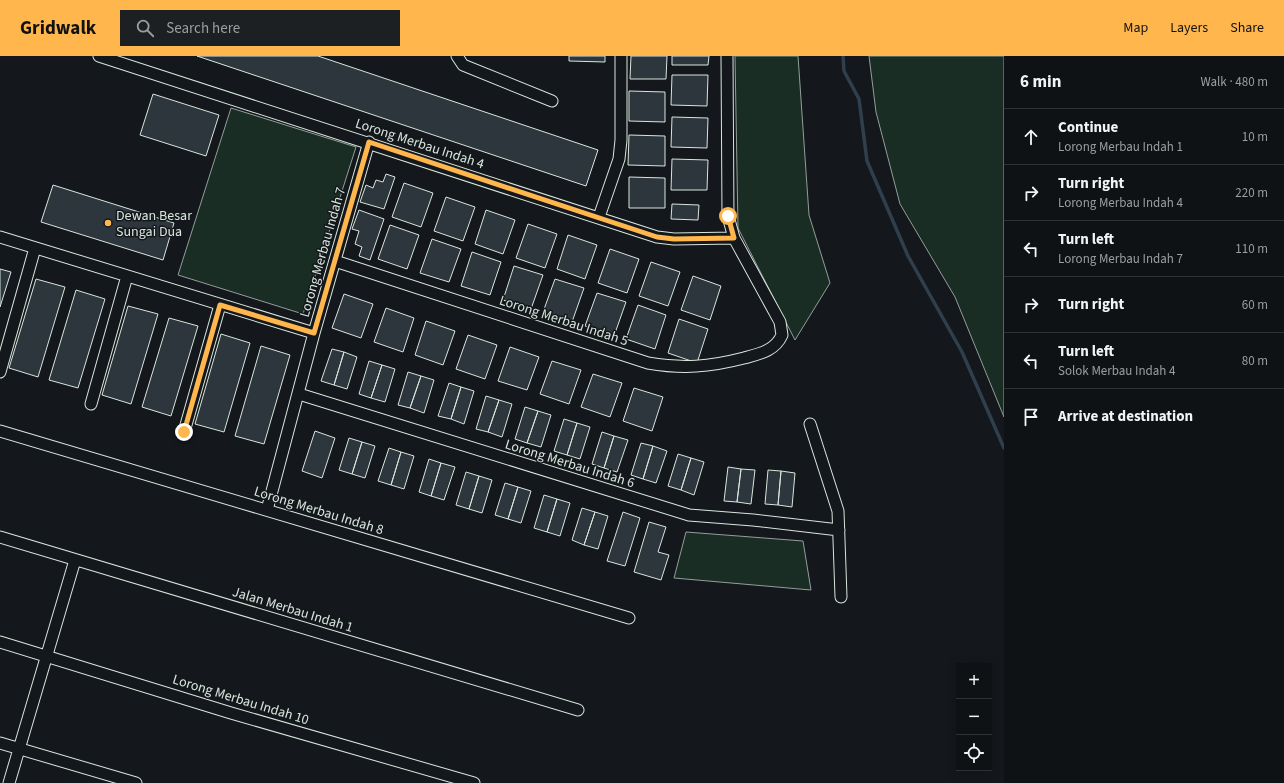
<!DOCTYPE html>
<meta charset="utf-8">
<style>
:root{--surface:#0f1215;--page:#1d2022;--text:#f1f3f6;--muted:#9b9ea0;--line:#2f3234;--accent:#ffb74d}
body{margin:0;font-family:"Source Sans 3",sans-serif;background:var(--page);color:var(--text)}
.controls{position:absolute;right:12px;bottom:12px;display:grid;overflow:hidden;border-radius:0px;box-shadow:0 2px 10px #0003}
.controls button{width:36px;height:36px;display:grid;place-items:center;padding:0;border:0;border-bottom:1px solid var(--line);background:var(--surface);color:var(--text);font:20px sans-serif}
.stop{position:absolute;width:12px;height:12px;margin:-9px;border:3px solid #ffb74d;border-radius:50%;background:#fff}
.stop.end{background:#ffb74d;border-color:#fff;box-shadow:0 1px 4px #0008}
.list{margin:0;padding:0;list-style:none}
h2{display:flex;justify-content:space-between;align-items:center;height:52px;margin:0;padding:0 16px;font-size:17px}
h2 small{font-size:13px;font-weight:400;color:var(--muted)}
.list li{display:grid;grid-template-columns:26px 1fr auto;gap:12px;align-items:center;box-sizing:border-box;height:56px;padding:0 16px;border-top:1px solid var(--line)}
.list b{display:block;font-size:15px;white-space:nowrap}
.list p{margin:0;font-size:13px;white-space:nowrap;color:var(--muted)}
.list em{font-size:13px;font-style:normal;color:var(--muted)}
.icon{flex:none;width:22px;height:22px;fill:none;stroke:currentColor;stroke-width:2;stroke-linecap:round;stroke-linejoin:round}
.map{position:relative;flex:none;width:1004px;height:727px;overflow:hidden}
header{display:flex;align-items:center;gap:24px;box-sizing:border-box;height:56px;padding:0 20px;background:var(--accent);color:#111}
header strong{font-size:19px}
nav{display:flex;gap:22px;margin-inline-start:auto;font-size:14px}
.search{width:280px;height:36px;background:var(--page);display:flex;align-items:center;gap:10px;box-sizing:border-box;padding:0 14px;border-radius:0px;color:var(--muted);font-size:15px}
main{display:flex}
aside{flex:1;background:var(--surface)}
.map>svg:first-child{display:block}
</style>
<header>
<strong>Gridwalk</strong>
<div class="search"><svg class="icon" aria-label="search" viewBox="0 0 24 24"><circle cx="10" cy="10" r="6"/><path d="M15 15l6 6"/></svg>Search here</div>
<nav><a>Map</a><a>Layers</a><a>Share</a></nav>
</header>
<main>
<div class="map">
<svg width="1004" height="727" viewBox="0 0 1004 727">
<rect width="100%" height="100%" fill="#14181c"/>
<path fill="#1a2d24" stroke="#939e99" d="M735 0H798L809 159 830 227 795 284 738 172Z
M869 0H1004V361L955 241 900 148 876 56Z
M231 52 356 91 303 258 178 219Z
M686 476 803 485 811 534 674 522Z"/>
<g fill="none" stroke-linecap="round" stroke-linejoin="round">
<path stroke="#2f3f4d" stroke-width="3.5" d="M843 0 844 15 859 43 867 105 908 200 962 296 1004 392"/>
</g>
<path fill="#2c363c" stroke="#d8e6dc" d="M197 0H318L598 94 586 130Z
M569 0H605V6L569 5Z
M631 0H667L666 23H630Z
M672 0H709L708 9H672Z
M672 19H708L707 50 671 49Z
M629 35 665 36V66L629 65Z
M153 38 219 59 206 100 140 79Z
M672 61 708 62 707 92 671 91Z
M629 79 665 80V110L628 109Z
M672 103 708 104 707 134H671Z
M386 118 395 121 384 153 360 146 366 129 373 132 376 124 383 126Z
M629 121 665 122V152H629Z
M404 127 433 137 421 171 392 161Z
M53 129 174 167 163 204 41 166Z
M446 141 475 151 463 185 434 175Z
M672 148 699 149 698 164 671 163Z
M359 154 384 163 370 204 359 200 362 191 355 188 359 175 352 173Z
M486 154 515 164 503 198 475 188Z
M528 168 557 178 545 212 516 202Z
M390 169 419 179 407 213 378 203Z
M568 179 597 189 585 223 557 213Z
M432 183 461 193 449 226 420 217Z
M610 193 639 203 627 237 598 227Z
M472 196 501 206 490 239 461 230Z
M651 206 680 216 668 250 639 240Z
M514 210 543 219 531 253 503 244Z
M0 213 11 216 0 251Z
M693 220 721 230 710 264 681 254Z
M36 223 65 231 38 321 9 312Z
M555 223 584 232 572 266 543 256Z
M76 234 105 243 78 332 49 324Z
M597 237 626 246 614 280 585 270Z
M344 238 373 248 361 282 332 272Z
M638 249 666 259 655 293 626 283Z
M128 250 158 258 131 348 102 339Z
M386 252 414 262 403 296 374 286Z
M169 262 198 270 171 360 142 351Z
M679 263 708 273 697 307 668 297Z
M426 265 455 275 443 309 415 299Z
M221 278 250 287 224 376 195 368Z
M468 279 497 289 485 323 456 313Z
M261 290 290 299 264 388 235 380Z
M510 291 539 301 527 334 498 325Z
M332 293 344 296 334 329 321 325Z
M344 296 357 301 347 333 334 329Z
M369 305 382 309 371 342 359 338Z
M552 305 581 314 569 348 540 338Z
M382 309 395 313 385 346 371 342Z
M408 316 421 320 410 352 398 349Z
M593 318 622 327 610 361 581 351Z
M421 320 434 324 424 357 410 352Z
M449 327 461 331 451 363 438 360Z
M461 331 474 335 464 368 451 363Z
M634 332 663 341 652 375 623 365Z
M486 340 499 344 488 376 476 373Z
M499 344 512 348 502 381 488 376Z
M525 351 538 355 527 387 515 383Z
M538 355 551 359 541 391 527 387Z
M564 363 577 367 567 399 554 395Z
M577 367 590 371 580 403 567 399Z
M315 375 335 382 322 422 302 415Z
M602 376 614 380 604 412 592 408Z
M614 380 628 384 617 416 604 412Z
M349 382 362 386 352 418 339 414Z
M362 386 375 390 365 422 352 418Z
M641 387 653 390 643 423 631 419Z
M653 390 667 395 656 427 643 423Z
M389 392 401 396 391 429 378 425Z
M401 396 414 400 404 433 391 429Z
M678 398 691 402 681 434 668 430Z
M691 402 704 406 694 439 681 434Z
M429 403 441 407 431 440 419 436Z
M441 407 455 411 444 444 431 440Z
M728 411 741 413 737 446 724 445Z
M741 413 755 414 751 448 737 446Z
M768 414 781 415 778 449 765 448Z
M781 415 795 417 792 451 778 449Z
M466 416 479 420 469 453 456 449Z
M479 420 492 424 482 457 469 453Z
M505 427 518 431 508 463 495 459Z
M518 431 531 435 521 467 508 463Z
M544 439 557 443 547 476 534 472Z
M557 443 570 447 560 480 547 476Z
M582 452 595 456 584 489 572 484Z
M595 456 608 460 598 493 584 489Z
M623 456 640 462 625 510 607 505Z
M649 466 666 471 658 496 669 499 661 524 634 516Z"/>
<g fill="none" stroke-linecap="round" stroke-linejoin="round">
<g stroke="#d8e6dc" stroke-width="13">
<path id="street" d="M99 0 657 181 674 183 734 182
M457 0 463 9 552 45
M599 161 619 103 621 84V0
M0 181 314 277
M335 205 648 307C683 313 709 311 744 302 759 298 775 295 782 279L780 266 734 182 728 160 727 0
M0 316 35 192
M299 338 689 459 753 464 839 474
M91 348 127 220
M810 368 838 455 841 541
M0 375 629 562
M184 376 220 249
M267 454 314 277 369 86
M0 481 578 654
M0 586 231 657 474 727
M0 687 136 727
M9 727 75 504"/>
</g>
<use href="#street" stroke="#14181c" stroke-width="11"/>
</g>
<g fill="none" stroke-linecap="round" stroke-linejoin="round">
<path stroke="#ffb74d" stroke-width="5" d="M184 376 220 249 314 277 369 86 657 181 674 183 734 182 728 160"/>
</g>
<circle fill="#ffb74d" stroke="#14181c" stroke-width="1.5" cx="108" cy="167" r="4"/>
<g text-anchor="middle" stroke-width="3" stroke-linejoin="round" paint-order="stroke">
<g font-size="14" fill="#d8e6dc" stroke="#14181c">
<text transform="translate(420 87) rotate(18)" y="5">Lorong Merbau Indah 4</text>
<text transform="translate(322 196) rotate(-74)" y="5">Lorong Merbau Indah 7</text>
<text transform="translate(564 264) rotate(18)" y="5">Lorong Merbau Indah 5</text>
<text transform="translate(570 407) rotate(17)" y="5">Lorong Merbau Indah 6</text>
<text transform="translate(319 454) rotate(17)" y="5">Lorong Merbau Indah 8</text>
<text transform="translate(293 553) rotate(17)" y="5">Jalan Merbau Indah 1</text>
<text transform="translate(241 643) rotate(17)" y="5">Lorong Merbau Indah 10</text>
</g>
<g font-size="14" fill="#d8e6dc" stroke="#14181c" text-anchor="start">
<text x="116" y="164">Dewan Besar<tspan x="116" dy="16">Sungai Dua</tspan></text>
</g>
</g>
</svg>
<div class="controls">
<button>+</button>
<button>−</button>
<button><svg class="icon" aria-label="locate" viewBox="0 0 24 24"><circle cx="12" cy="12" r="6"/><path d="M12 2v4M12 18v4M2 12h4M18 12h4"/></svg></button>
</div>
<div class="stop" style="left:728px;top:160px"></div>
<div class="stop end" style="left:184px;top:376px"></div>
</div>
<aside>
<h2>6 min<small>Walk · 480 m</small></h2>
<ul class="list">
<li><svg class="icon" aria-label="ahead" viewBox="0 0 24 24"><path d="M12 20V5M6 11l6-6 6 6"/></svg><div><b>Continue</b><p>Lorong Merbau Indah 1</p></div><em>10 m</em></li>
<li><svg class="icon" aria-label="right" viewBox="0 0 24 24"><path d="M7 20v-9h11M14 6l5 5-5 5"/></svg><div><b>Turn right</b><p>Lorong Merbau Indah 4</p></div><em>220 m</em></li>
<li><svg class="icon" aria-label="left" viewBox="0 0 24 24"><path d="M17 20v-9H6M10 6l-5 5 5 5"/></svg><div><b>Turn left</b><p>Lorong Merbau Indah 7</p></div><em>110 m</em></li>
<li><svg class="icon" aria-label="right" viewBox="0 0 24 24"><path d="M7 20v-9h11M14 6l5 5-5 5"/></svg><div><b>Turn right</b></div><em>60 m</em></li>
<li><svg class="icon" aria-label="left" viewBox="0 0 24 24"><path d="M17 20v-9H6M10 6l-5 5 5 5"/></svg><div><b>Turn left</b><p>Solok Merbau Indah 4</p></div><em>80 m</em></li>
<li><svg class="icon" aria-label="arrive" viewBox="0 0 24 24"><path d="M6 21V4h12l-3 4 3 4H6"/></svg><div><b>Arrive at destination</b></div></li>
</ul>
</aside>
</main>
